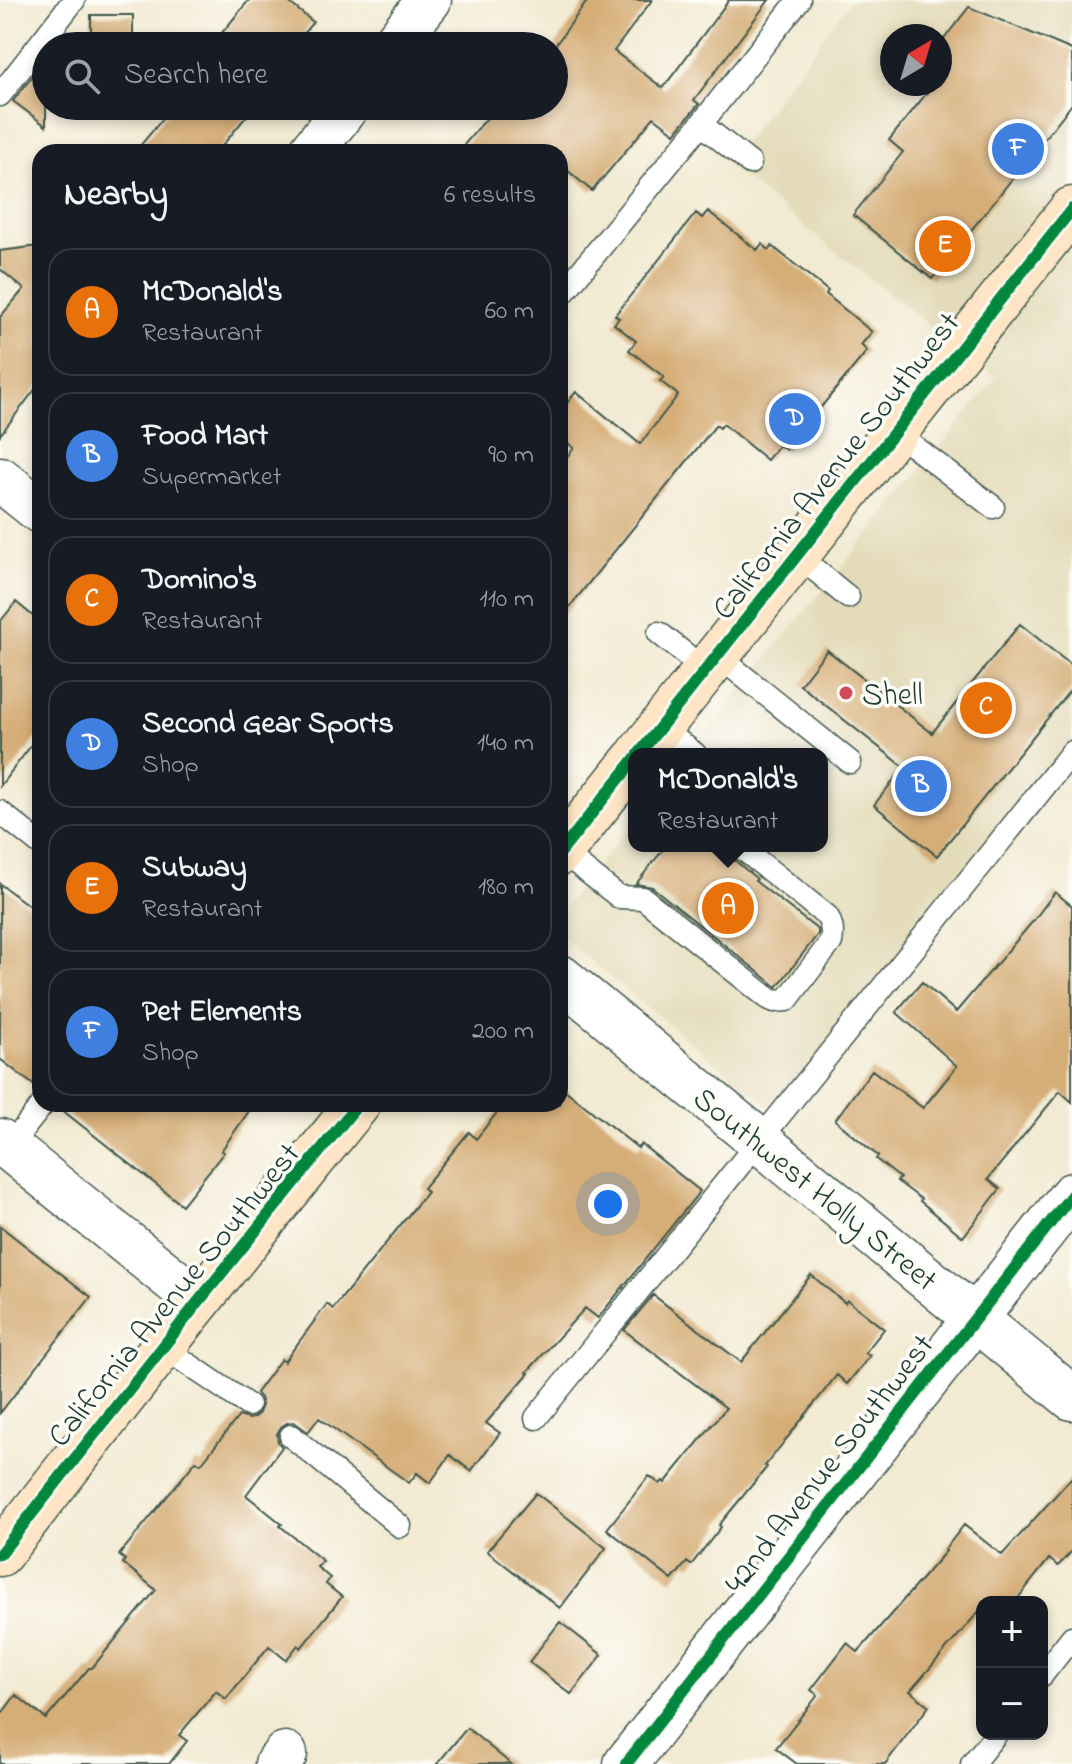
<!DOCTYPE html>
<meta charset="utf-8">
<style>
:root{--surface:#171b24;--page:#242831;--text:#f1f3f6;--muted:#9ea1a6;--line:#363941;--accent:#d1495b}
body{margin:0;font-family:"Indie Flower",sans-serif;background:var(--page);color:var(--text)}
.controls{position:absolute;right:24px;bottom:24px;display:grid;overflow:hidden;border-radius:16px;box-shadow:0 4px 12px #0003}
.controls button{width:72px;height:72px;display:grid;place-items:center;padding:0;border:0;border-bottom:2px solid var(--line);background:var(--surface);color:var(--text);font:40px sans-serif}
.compass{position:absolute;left:880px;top:24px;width:72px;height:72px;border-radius:50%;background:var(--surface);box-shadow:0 4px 12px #0003;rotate:38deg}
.you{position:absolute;left:608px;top:1204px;width:28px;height:28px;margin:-20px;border:6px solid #fff;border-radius:50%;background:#1a73e8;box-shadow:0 0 0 12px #1a73e833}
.badge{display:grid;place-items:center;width:52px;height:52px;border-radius:50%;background:var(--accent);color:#fff;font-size:26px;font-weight:700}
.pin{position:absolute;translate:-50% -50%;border:4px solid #fff;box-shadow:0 2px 8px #0006}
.popup{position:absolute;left:628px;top:748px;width:200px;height:104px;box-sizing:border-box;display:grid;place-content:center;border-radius:16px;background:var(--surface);filter:drop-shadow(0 2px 6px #0005);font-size:26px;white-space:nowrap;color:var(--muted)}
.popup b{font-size:30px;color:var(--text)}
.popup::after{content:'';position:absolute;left:50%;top:100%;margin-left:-16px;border:16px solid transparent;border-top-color:var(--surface)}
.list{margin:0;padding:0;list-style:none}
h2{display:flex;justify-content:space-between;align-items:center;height:104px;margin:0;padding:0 32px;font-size:34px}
h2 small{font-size:26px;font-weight:400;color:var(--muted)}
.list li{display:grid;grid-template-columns:52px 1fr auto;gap:24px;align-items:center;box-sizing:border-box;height:128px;margin:0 16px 16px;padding:0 16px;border:2px solid var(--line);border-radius:24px}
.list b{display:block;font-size:30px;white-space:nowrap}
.list p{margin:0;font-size:26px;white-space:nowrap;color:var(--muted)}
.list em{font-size:26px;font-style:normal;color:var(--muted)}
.icon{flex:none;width:44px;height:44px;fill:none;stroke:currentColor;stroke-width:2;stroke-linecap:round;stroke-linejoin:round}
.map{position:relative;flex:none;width:1072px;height:1764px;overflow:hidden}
.search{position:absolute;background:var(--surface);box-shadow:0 4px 12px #0003;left:32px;top:32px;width:536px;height:88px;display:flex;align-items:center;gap:20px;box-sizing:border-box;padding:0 28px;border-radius:44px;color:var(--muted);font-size:30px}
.panel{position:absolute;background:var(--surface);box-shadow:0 4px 12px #0003;left:32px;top:144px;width:536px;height:968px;border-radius:24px}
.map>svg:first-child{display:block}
</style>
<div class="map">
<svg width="1072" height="1764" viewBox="0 0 1072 1764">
<rect width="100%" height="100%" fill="#fdfcf7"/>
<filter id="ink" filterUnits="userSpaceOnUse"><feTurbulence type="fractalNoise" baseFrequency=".0125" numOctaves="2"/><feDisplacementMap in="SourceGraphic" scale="16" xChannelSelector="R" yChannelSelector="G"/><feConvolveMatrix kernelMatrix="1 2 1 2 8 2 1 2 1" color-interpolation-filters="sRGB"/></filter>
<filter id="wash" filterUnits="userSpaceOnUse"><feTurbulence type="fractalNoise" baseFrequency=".006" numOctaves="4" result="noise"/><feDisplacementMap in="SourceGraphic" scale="32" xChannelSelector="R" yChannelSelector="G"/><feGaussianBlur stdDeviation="1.8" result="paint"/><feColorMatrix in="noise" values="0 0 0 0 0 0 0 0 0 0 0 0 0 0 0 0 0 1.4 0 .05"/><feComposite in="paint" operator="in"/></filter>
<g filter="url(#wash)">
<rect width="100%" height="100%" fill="#f2ead2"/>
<path fill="#e4dbba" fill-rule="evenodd" d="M851 0H1072V752L781 1116 560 936V912L634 821V846H822V754H689L996 378 727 165ZM892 36H940V84H892Z"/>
<g id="blocks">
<path fill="#d5ad77" d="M249 0H286L313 22 293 46H211Z
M588 0H652L614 51 663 88 729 0H769L694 100 699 104 675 133 654 117 592 191 560 164V152H458L497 106H554V47Z
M969 7 1072 50V104L932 279 853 215 903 152 889 140 934 84H940V44Z
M91 15H133V46H91Z
M35 73 46 82V126L13 101Z
M173 106H255L217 152H135Z
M708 211 757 250 762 244 769 250 772 246 828 291 826 294 872 332 861 345 867 351 786 450 779 445 767 460 723 424 720 428 716 425 560 619V466L574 448 560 437V412L576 392 640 444 678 395 660 381 664 377 629 350 636 341 614 324 619 318 615 315 696 213 702 218Z
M40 246V383L0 435V317L24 289 0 269V251Z
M16 602 40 622V734L0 786V622Z
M1020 624 1072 666V688L937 856 874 805 904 767 800 685 827 650 932 733Z
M666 846H712L730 860 732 858 757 879 755 881 818 930V934L777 987 652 887 636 884Z
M0 884 40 914V1090L0 1059Z
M1055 892 1072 906V1102L1060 1091 988 1179 1000 1189 963 1237 920 1201 921 1199 897 1181 900 1178 876 1159 878 1156 835 1120 872 1070 923 1108 957 1066 896 1012 922 982 956 1012 1034 920Z
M560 1086 638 1148 641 1144 700 1191 598 1318 585 1308 527 1372 529 1373 486 1423 500 1433 471 1471 450 1455 430 1483 417 1473 409 1483 319 1418 308 1432 294 1422 287 1423 281 1427 277 1434 278 1442 282 1447 246 1495 282 1524 280 1526 323 1561 317 1567 330 1578 326 1584 342 1597 301 1648 298 1645 286 1660 269 1646 226 1699 216 1691 179 1735 187 1741 169 1764H0V1716L16 1695 46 1719 89 1668H92L156 1590 123 1563 125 1560 119 1555 196 1461 201 1464 239 1416 248 1419 253 1418 259 1413 262 1405 260 1398 256 1393 281 1359 284 1362 327 1304 333 1309 427 1192 423 1188 469 1132 476 1139 504 1104H560Z
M57 1104H254L221 1151 224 1152 182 1205 57 1106Z
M0 1226 91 1297 0 1413Z
M811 1275 845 1303 847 1300 884 1329 865 1353 870 1356 847 1384 837 1375 765 1466 767 1467 719 1525 721 1527 691 1565 687 1562 672 1580 607 1529 649 1476 660 1484 663 1481 665 1483 726 1408 624 1330 653 1295 741 1362Z
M1072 1477V1551L1058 1566 1049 1559 1015 1602H982V1608L910 1691 929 1706 885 1764H797L776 1748 818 1695 811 1690 847 1643 858 1652 946 1551 945 1549 964 1525 1002 1555Z
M536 1493 606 1548 560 1608 487 1551Z
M560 1622 602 1655 571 1694 529 1662Z
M467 1728 511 1764H437Z"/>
</g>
</g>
<g filter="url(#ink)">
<use href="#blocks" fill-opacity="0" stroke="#3f574c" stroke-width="2"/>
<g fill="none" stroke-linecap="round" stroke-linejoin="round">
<g stroke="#3f574c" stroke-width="25">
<path id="service" d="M0 95 74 0
M701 124 750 163
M560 297 701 124 799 0
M895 432 993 507
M797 555 848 597
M659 633 705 670
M717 655 850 762
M660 727 695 754
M0 812 40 844
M561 851 619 897 643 898 768 998 774 1001 787 1000 831 942C833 931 832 925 827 916L739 846
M3 1155 43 1104
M163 1347 248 1405
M536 1418 1072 752
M291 1436 400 1526
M1042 1675 1072 1637
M972 1764 996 1734"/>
</g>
<g stroke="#3f574c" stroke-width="47">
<path id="minor" d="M393 46 429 0
M311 152 347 106
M0 479 40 511
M560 977 1072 1398
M0 1141 199 1301
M277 1764 285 1754
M626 1764 1072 1195"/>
</g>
<g stroke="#3f574c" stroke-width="47">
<path id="secondary" d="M639 754 1072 209
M560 853 634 760
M0 1554 199 1301 358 1104"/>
</g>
<use href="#service" stroke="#fff" stroke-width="22"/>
<use href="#minor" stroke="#fff" stroke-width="44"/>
<use href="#secondary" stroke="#fde5c5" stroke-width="44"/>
<g stroke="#fdfcf7" stroke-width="17">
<path id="cycleway" d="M639 754 1072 209
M560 853 634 760
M0 1554 199 1301 358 1104
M626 1764 1072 1195"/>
</g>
<use href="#cycleway" stroke="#00873e" stroke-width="12"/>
</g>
</g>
<circle fill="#d1495b" stroke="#fdfcf7" stroke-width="3" cx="846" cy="693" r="8"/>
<g text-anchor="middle" stroke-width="7" stroke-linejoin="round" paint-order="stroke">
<g font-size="32" fill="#1f3d34" stroke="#fdfcf7">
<text transform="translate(835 465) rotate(-52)" y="11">California Avenue Southwest</text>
<text transform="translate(816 1188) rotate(39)" y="11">Southwest Holly Street</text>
<text transform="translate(173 1294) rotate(-51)" y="11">California Avenue Southwest</text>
<text transform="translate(828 1463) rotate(-52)" y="11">42nd Avenue Southwest</text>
</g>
<g font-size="32" fill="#1f3d34" stroke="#fdfcf7" text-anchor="start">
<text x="862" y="704">Shell</text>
</g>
</g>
</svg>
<div class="controls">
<button>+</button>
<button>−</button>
</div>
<svg class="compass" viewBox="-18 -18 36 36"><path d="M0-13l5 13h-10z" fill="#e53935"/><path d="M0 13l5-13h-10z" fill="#9ea1a6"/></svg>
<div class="you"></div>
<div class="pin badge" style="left:728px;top:908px;background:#e8710a">A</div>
<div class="popup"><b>McDonald's</b>Restaurant</div>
<div class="pin badge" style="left:921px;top:786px;background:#3f7fe0">B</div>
<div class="pin badge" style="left:986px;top:708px;background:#e8710a">C</div>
<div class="pin badge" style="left:795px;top:419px;background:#3f7fe0">D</div>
<div class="pin badge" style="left:945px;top:246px;background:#e8710a">E</div>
<div class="pin badge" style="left:1018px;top:149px;background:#3f7fe0">F</div>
<div class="search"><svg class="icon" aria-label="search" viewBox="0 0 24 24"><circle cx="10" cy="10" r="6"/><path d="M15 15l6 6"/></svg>Search here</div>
<section class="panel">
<h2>Nearby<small>6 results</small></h2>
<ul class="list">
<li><span class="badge" style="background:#e8710a">A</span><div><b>McDonald's</b><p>Restaurant</p></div><em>60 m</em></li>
<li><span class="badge" style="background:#3f7fe0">B</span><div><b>Food Mart</b><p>Supermarket</p></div><em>90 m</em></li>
<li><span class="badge" style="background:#e8710a">C</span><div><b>Domino's</b><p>Restaurant</p></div><em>110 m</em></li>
<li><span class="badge" style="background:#3f7fe0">D</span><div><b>Second Gear Sports</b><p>Shop</p></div><em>140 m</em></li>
<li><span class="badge" style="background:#e8710a">E</span><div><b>Subway</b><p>Restaurant</p></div><em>180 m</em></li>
<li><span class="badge" style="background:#3f7fe0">F</span><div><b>Pet Elements</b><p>Shop</p></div><em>200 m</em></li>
</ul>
</section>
</div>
